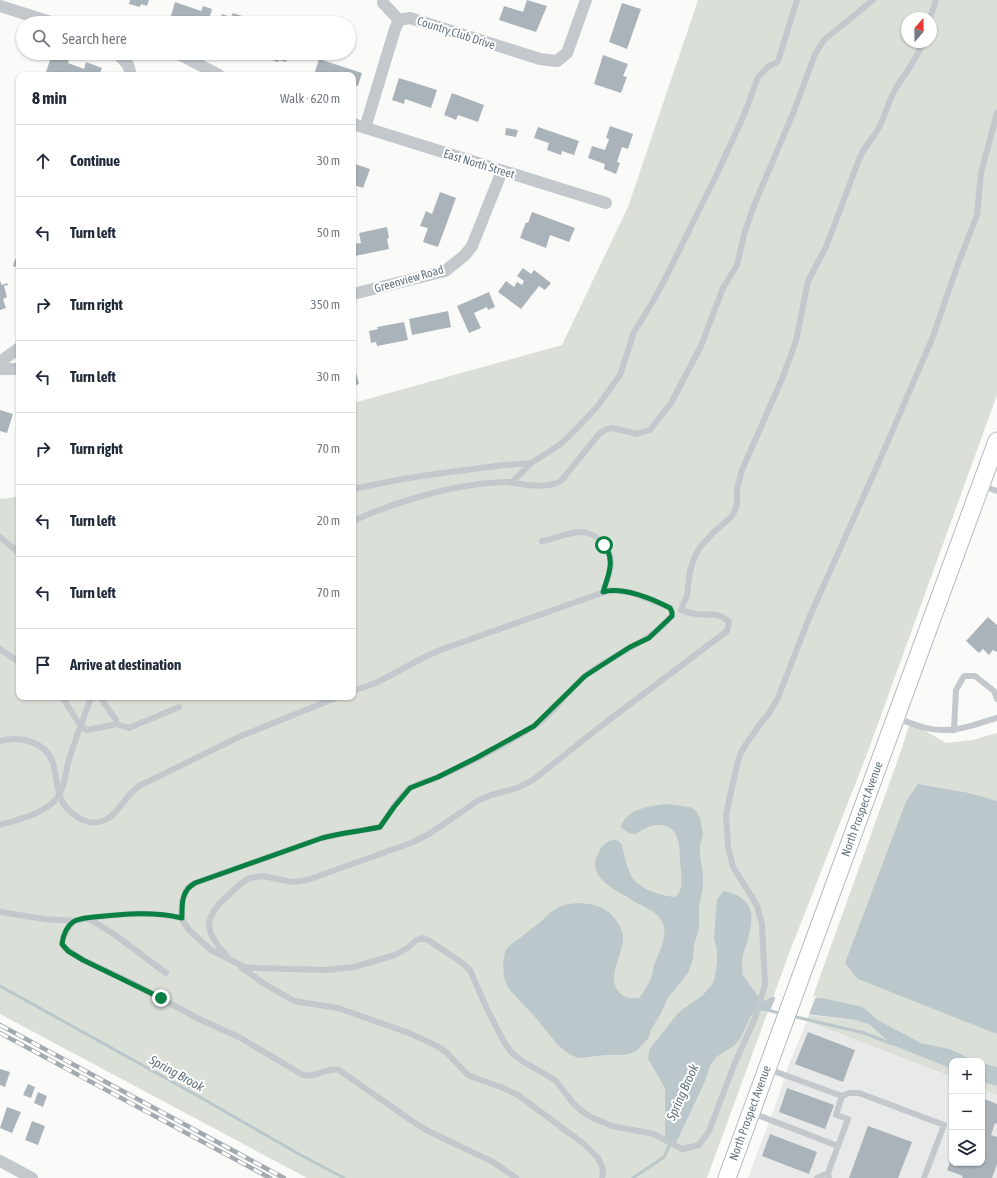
<!DOCTYPE html>
<meta charset="utf-8">
<style>
:root{--surface:#fff;--page:#f6f6f7;--text:#1f2937;--muted:#747a83;--line:#e0e1e3}
body{margin:0;font-family:"Asap Condensed",sans-serif;background:var(--page);color:var(--text)}
.controls{position:absolute;right:12px;bottom:12px;display:grid;overflow:hidden;border-radius:8px;box-shadow:0 1px 3px #0004}
.controls button{width:36px;height:36px;display:grid;place-items:center;padding:0;border:0;border-bottom:1px solid var(--line);background:var(--surface);color:var(--text);font:20px sans-serif}
.compass{position:absolute;left:901px;top:12px;width:36px;height:36px;border-radius:50%;background:var(--surface);box-shadow:0 1px 3px #0004;rotate:20deg}
.stop{position:absolute;width:12px;height:12px;margin:-9px;border:3px solid #0b8043;border-radius:50%;background:#fff}
.stop.end{background:#0b8043;border-color:#fff;box-shadow:0 1px 4px #0008}
.list{margin:0;padding:0;list-style:none}
h2{display:flex;justify-content:space-between;align-items:center;height:52px;margin:0;padding:0 16px;font-size:17px}
h2 small{font-size:13px;font-weight:400;color:var(--muted)}
.list li{display:grid;grid-template-columns:26px 1fr auto;gap:12px;align-items:center;box-sizing:border-box;height:72px;padding:0 16px;border-top:1px solid var(--line)}
.list b{display:block;font-size:15px;white-space:nowrap}
.list em{font-size:13px;font-style:normal;color:var(--muted)}
.icon{flex:none;width:22px;height:22px;fill:none;stroke:currentColor;stroke-width:2;stroke-linecap:round;stroke-linejoin:round}
.map{position:relative;flex:none;width:997px;height:1178px;overflow:hidden}
.search{position:absolute;background:var(--surface);box-shadow:0 1px 3px #0004;left:16px;top:16px;width:340px;height:44px;display:flex;align-items:center;gap:10px;box-sizing:border-box;padding:0 14px;border-radius:22px;color:var(--muted);font-size:15px}
.panel{position:absolute;background:var(--surface);box-shadow:0 1px 3px #0004;left:16px;top:72px;width:340px;height:628px;border-radius:8px}
.map>svg:first-child{display:block}
</style>
<div class="map">
<svg width="997" height="1178" viewBox="0 0 997 1178">
<rect width="100%" height="100%" fill="#fafaf8"/>
<path fill="#e8e9e9" d="M807 1021 952 1077V1163H982V1089L997 1095V1178H748L778 1098 788 1066Z"/>
<path fill="#dadfd7" fill-rule="evenodd" d="M698 0H997V395L867 754 790 951 707 1178H307L0 1014V498L5 499 19 496V697H353V403L562 345 628 207ZM907 18H931V42H907Z
M910 722 946 743 972 740 997 733V1067L982 1063V1061H976L950 1049 921 1043 878 1020 863 1007 812 999 902 748Z
M809 1015 855 1020 870 1025 892 1045 952 1069V1077L807 1021Z
M982 1082 997 1086V1095L982 1089Z"/>
<path fill="#bbc7cb" d="M918 784 969 793 997 801V1034L858 979 845 963 906 802Z
M666 804 690 807 696 811 700 818 703 835 700 845V855L703 873V886L699 907V928L694 945 693 959 688 973 668 998 660 1015 651 1030 648 1039 635 1052 624 1055H606L578 1058 569 1054 558 1045 535 1017 509 989 504 978 503 965 505 951 509 946C518 939 528 932 538 924 545 918 551 911 559 907 573 901 594 902 606 910 614 916 621 925 623 935 625 953 606 974 618 991 623 998 631 999 639 998 643 993 646 988 649 983 652 977 653 971 654 965 659 952 669 935 662 921 658 913 648 909 641 905 634 902 628 897 622 894 605 884 586 872 600 850 604 842 616 835 622 845 623 847 623 852 624 854 626 863 629 875 636 882 645 891 663 896 675 897 683 890 682 881 681 871 679 860 681 848 677 837 672 824 657 822 646 828 642 829 639 833 635 834 629 834 626 831 621 827 626 809 650 806 666 804Z
M724 891C753 898 755 912 748 939 746 946 743 952 742 960 742 965 742 971 743 976 750 984 756 996 765 1001L772 997 791 1000 822 998 863 1007 878 1020 921 1043 950 1049 976 1061H952V1069L892 1045 870 1025 855 1020 765 1009 751 1016 740 1039 734 1046 716 1057 710 1066 705 1081 676 1143 665 1137V1088L648 1059 649 1050 678 1013 703 995 713 983 715 976 717 963V949L714 939 717 899Z
M982 1063 997 1067V1086L982 1082Z"/>
<path fill="#fafaf8" d="M776 996 791 998 816 996 808 1017 770 1011Z"/>
<g fill="none" stroke-linecap="round" stroke-linejoin="round">
<path stroke="#bbc7cb" stroke-width="3" d="M0 986 205 1100 297 1153 344 1178
M760 1008 782 1014
M792 1016 864 1033 892 1044
M633 1178 664 1157 671 1142"/>
</g>
<path fill="#aab3b9" d="M130 0H149L147 6 141 4 140 7 129 4Z
M527 0 547 6 536 32 499 20 504 6 523 12Z
M175 2 201 11 203 6 212 9 209 20 197 17 195 23H194L171 16Z
M622 3 641 9 627 49 609 42Z
M233 13 245 17 243 23H219L222 14 231 17Z
M259 53H289L286 62 279 60 278 62 258 56Z
M52 54 69 59 68 63 84 69 86 62 102 68 99 75H45Z
M603 55 628 64 623 76 627 77 621 93 594 84Z
M319 59 362 73 358 86 353 85V75H314Z
M399 78 437 90 431 108 405 99 404 104 392 100Z
M452 93 484 105 478 122 458 115 456 120 444 115Z
M610 126 633 134 628 149 622 147 617 162 620 163 616 174 604 169 605 164 588 158 592 146 605 150 609 139 606 138Z
M538 127 579 141 574 155 562 151 561 155 547 150 549 143 534 138Z
M506 128 518 130 516 137 505 135Z
M353 160 356 161 355 164 370 169 363 188 354 185 356 179 353 178Z
M440 192 456 198 438 247 423 242 428 228 420 226 426 211 432 214Z
M532 212 575 228 569 242 550 235 546 248 520 238 526 222 528 223Z
M387 227 389 238 387 239 389 249 355 256 353 244 361 243 359 233Z
M15 259 19 261V268L13 266Z
M523 268 531 274 534 270 551 283 545 290 539 286 521 309 498 292 506 281 514 287 517 282 522 285 524 281 517 276Z
M0 281 2 285 7 283 8 285 4 286 7 297 3 299 6 308 0 310Z
M489 292 495 307 488 310 487 307 474 313 481 328 469 333 457 306Z
M448 311 451 327 412 335 409 319Z
M404 322 408 340 377 346 376 342 371 343 369 331 378 329 377 327Z
M356 372 359 384 353 386V373Z
M0 410 13 414 7 433 0 431Z
M988 617 997 625V652L993 650 989 655 983 649 979 653 966 641Z
M808 1032 855 1050 843 1082 795 1064Z
M0 1069 10 1072 5 1087 0 1085Z
M28 1084 35 1087 31 1098 23 1095Z
M787 1088 834 1105 825 1129 779 1112Z
M38 1092 47 1096 43 1107 34 1103Z
M982 1098 997 1104V1124L995 1123 991 1135 997 1137V1164L992 1178H962L963 1176 947 1170 952 1157V1163H982Z
M7 1107 21 1112 12 1133 0 1128Z
M32 1121 45 1126 38 1145 25 1140Z
M868 1126 912 1142 898 1178H849Z
M770 1134 817 1152 809 1174 762 1156Z"/>
<g fill="none" stroke-linecap="round" stroke-linejoin="round">
<g stroke="#b3babf" stroke-width="19">
<path id="secondary" d="M727 1178 997 441"/>
</g>
<path stroke="#c3c8cc" stroke-width="6" d="M930 18 936 0
M511 483 531 463
M982 486 997 491
M353 489 402 479 442 473 504 465 531 463 552 450 563 442 574 431 597 407 620 375 634 332 652 303 666 277 716 176 744 115 758 77 769 66 776 63 778 61 797 0
M353 521C390 504 439 489 479 484 489 483 498 482 507 482 524 484 545 490 561 481L600 433 607 429 613 428 637 434 650 430 671 403 701 346 723 288 737 265 745 231 755 203 794 111 815 54 824 40 873 0
M0 537 19 553
M542 541C555 539 568 532 581 532 588 532 596 536 601 541 618 557 610 573 603 592
M0 649 19 662
M353 691 376 683 423 658 440 650 610 590 630 592 671 608 672 616C649 643 613 654 585 676 567 691 552 716 533 727 503 746 470 763 438 777 430 781 418 783 410 788 399 796 388 816 380 827 361 831 341 833 322 838L195 883 187 888 182 902 181 918 189 930 211 950 244 967 256 968 327 970 354 967 395 955 409 947 415 941 422 938 428 940 461 962 470 970 487 1009 504 1042 511 1052 522 1061 555 1080 573 1103 583 1112 591 1117 612 1126 654 1134 682 1149 699 1145 709 1131 734 1065 755 1018 765 985 762 924 757 906 752 897 733 867 728 846 726 814 737 765 740 755 746 744 761 723 768 715 778 698 809 618 879 462 932 339 958 264 977 215 981 173 997 113
M62 697 80 725 86 730 113 725 116 724V720L100 697
M896 718C911 723 926 730 942 730 960 731 979 723 997 718
M116 724 129 728 179 707
M954 730 956 690 964 676H975L994 691 997 699
M0 741C19 736 45 741 52 761 58 775 55 790 63 803 67 810 76 817 83 820 90 824 100 823 107 819 120 811 126 795 139 786L241 736 338 697
M0 825C18 820 46 813 57 798 65 788 65 772 69 760 75 739 84 718 91 697
M0 912 45 919 74 921
M88 918C119 914 151 911 181 918
M227 956 219 947 211 934 209 926 210 919 214 911 219 904 239 885 249 878 263 876 293 882 307 880 341 868 411 843 429 834 479 800 491 795 517 788 533 780 601 726 727 631 729 622C718 611 710 616 697 614 692 614 687 612 681 610L687 595 690 571 695 556 700 547 713 533 732 516 735 510 737 504V489L742 470 782 379 796 341 808 281 826 247 860 157C865 146 873 138 879 128 885 115 889 100 896 88 906 72 917 59 923 42
M241 967 263 983 294 1001 338 1008 409 1033 437 1046 446 1052 468 1075 475 1078 501 1087 518 1095 584 1144 598 1158 602 1166 603 1174 602 1178
M166 973 114 934 89 919H84L74 921 70 925 63 938 62 944 64 947 83 960 132 983 201 1020 239 1037 303 1075C319 1078 325 1067 339 1070L412 1121 428 1131 493 1162 516 1178
M768 1069 842 1096 849 1093H859L944 1125 924 1178
M752 1113 838 1146 828 1173 829 1178
M838 1146 848 1119 836 1115 842 1096
M817 1178 828 1173"/>
<path stroke="#c3c8cc" stroke-width="12" d="M383 0V3L399 20
M0 6 54 23
M117 53 128 65 131 75
M177 53 219 75
M353 124 606 203
M365 128 395 29 399 20 410 18 540 59 557 61 567 53 586 0
M353 294 445 271 465 255 472 246 502 171
M0 362 19 348
M0 369H19
M0 1161 32 1178"/>
<use href="#secondary" stroke="#fff" stroke-width="17"/>
<g stroke="#a2aab0" stroke-width="4.5">
<path id="rail" d="M0 1025 284 1178
M0 1033 270 1178"/>
</g>
<use href="#rail" stroke="#fff" stroke-width="3" stroke-dasharray="9" stroke-linecap="butt"/>
</g>
<g fill="none" stroke-linecap="round" stroke-linejoin="round">
<path stroke="#0b8043" stroke-width="5" d="M161 998 83 960 68 951 62 944C63 936 66 927 73 922 79 918 88 918 94 917 123 914 153 911 182 918 182 904 181 891 195 883L322 838C341 833 361 831 380 827L394 807 410 788 438 777 476 758 534 726 585 676 630 647 649 638 672 616V612L670 608C653 599 622 586 603 592 608 576 616 560 604 545"/>
</g>
<g text-anchor="middle" stroke-width="4" stroke-linejoin="round" paint-order="stroke">
<g font-size="12" fill="#657683" stroke="#fff">
<text transform="translate(456 33) rotate(18)" y="4">Country Club Drive</text>
<text transform="translate(479 164) rotate(17)" y="4">East North Street</text>
<text transform="translate(409 279) rotate(-16)" y="4">Greenview Road</text>
<text transform="translate(862 809) rotate(-70)" y="4">North Prospect Avenue</text>
<text transform="translate(750 1113) rotate(-70)" y="4">North Prospect Avenue</text>
</g>
<g font-size="13" font-style="italic" fill="#60757c" stroke="#fff">
<text transform="translate(177 1073) rotate(29)" y="5">Spring Brook</text>
<text transform="translate(682 1092) rotate(-66)" y="5">Spring Brook</text>
</g>
</g>
</svg>
<div class="controls">
<button>+</button>
<button>−</button>
<button><svg class="icon" aria-label="layers" viewBox="0 0 24 24"><path d="M12 4l9 5-9 5-9-5zM3 14l9 5 9-5"/></svg></button>
</div>
<svg class="compass" viewBox="-18 -18 36 36"><path d="M0-13l5 13h-10z" fill="#e53935"/><path d="M0 13l5-13h-10z" fill="#747a83"/></svg>
<div class="stop" style="left:604px;top:545px"></div>
<div class="stop end" style="left:161px;top:998px"></div>
<div class="search"><svg class="icon" aria-label="search" viewBox="0 0 24 24"><circle cx="10" cy="10" r="6"/><path d="M15 15l6 6"/></svg>Search here</div>
<section class="panel">
<h2>8 min<small>Walk · 620 m</small></h2>
<ul class="list">
<li><svg class="icon" aria-label="ahead" viewBox="0 0 24 24"><path d="M12 20V5M6 11l6-6 6 6"/></svg><div><b>Continue</b></div><em>30 m</em></li>
<li><svg class="icon" aria-label="left" viewBox="0 0 24 24"><path d="M17 20v-9H6M10 6l-5 5 5 5"/></svg><div><b>Turn left</b></div><em>50 m</em></li>
<li><svg class="icon" aria-label="right" viewBox="0 0 24 24"><path d="M7 20v-9h11M14 6l5 5-5 5"/></svg><div><b>Turn right</b></div><em>350 m</em></li>
<li><svg class="icon" aria-label="left" viewBox="0 0 24 24"><path d="M17 20v-9H6M10 6l-5 5 5 5"/></svg><div><b>Turn left</b></div><em>30 m</em></li>
<li><svg class="icon" aria-label="right" viewBox="0 0 24 24"><path d="M7 20v-9h11M14 6l5 5-5 5"/></svg><div><b>Turn right</b></div><em>70 m</em></li>
<li><svg class="icon" aria-label="left" viewBox="0 0 24 24"><path d="M17 20v-9H6M10 6l-5 5 5 5"/></svg><div><b>Turn left</b></div><em>20 m</em></li>
<li><svg class="icon" aria-label="left" viewBox="0 0 24 24"><path d="M17 20v-9H6M10 6l-5 5 5 5"/></svg><div><b>Turn left</b></div><em>70 m</em></li>
<li><svg class="icon" aria-label="arrive" viewBox="0 0 24 24"><path d="M6 21V4h12l-3 4 3 4H6"/></svg><div><b>Arrive at destination</b></div></li>
</ul>
</section>
</div>
